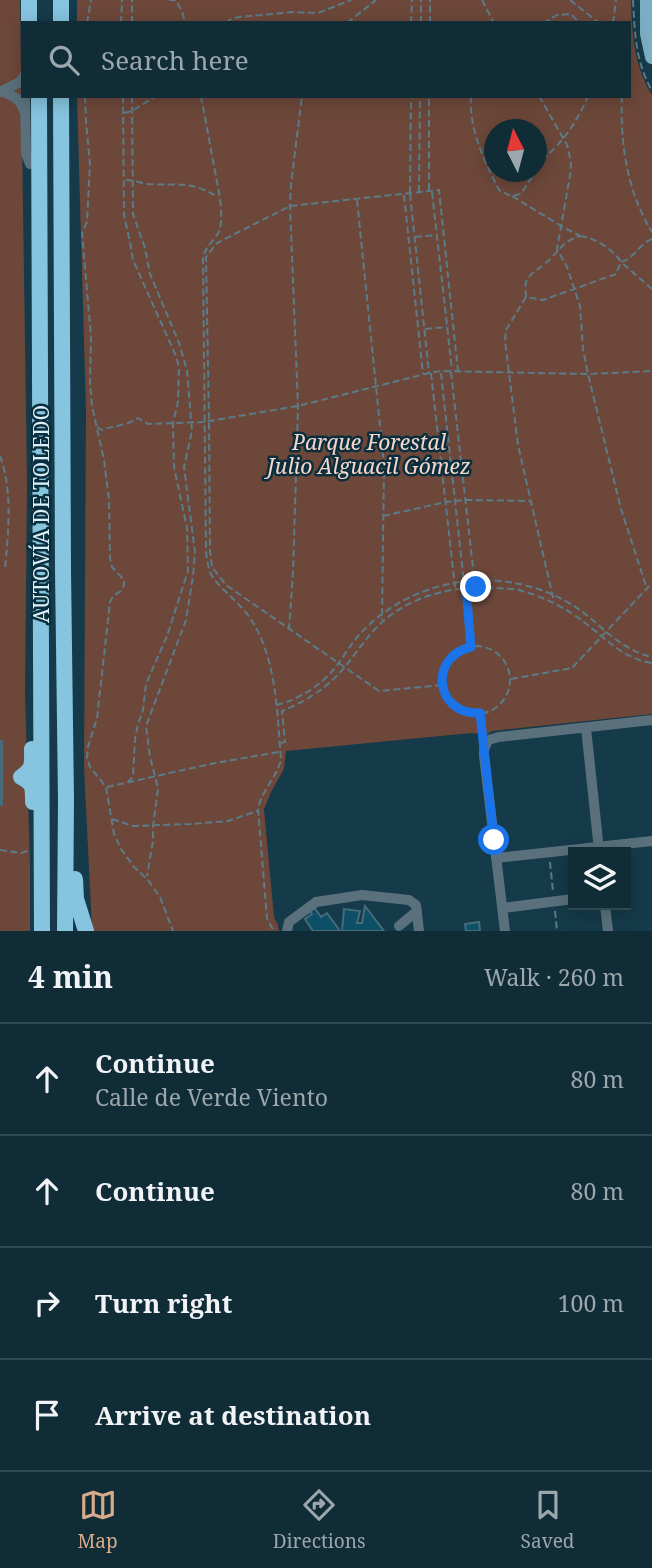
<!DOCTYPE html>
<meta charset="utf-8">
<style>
:root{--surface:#102c37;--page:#19343f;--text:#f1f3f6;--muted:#9ca7ad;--line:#304852;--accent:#d6ab8b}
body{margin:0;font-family:"Noto Serif",serif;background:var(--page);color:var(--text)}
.controls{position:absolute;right:21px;bottom:21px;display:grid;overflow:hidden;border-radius:0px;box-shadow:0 4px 18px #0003}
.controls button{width:63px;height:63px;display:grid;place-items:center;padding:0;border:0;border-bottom:2px solid var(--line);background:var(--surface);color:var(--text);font:35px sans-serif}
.compass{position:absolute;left:484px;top:119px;width:63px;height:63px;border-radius:50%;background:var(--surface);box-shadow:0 4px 18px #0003;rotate:354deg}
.stop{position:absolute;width:21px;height:21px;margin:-16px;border:5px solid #1a73e8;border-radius:50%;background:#fff}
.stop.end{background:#1a73e8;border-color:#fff;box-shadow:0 2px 7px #0008}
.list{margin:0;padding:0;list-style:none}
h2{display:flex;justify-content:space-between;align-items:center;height:91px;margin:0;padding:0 28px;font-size:30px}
h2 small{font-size:23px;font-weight:400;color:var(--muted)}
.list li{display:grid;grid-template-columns:46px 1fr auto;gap:21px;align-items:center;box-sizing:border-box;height:112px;padding:0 28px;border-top:2px solid var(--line)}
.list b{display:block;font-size:26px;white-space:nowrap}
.list p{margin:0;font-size:23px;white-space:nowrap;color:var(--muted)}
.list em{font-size:23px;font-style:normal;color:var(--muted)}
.icon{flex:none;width:38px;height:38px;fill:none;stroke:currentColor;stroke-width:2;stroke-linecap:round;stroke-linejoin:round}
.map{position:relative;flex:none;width:652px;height:931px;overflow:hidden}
.search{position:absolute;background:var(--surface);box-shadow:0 4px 18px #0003;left:21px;right:21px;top:21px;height:77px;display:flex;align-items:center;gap:18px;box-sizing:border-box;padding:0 24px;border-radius:0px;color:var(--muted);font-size:26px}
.sheet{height:539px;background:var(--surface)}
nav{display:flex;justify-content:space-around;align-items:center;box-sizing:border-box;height:98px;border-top:2px solid var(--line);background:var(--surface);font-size:19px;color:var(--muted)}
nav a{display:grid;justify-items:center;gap:4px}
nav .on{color:var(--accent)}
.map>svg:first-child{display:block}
</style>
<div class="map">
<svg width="652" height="931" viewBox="0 0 652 931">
<rect width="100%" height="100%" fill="#153a49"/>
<path fill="#6d483a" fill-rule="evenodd" d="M0 0H20L27 484 25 693 30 865V931H0Z
M77 0H631C632 33 634 66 652 95V714L492 731 486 735V732L477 733 476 734 471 733 286 751 284 769 272 790 264 809 274 917 278 925 279 931H94L92 929 84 767 86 412 77 96H629V23H77ZM494 130H536V172H494Z"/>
<path fill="#0c4f67" stroke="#466b7b" stroke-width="2" d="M0 741H2V805H0Z
M365 906 384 931H342L344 909 360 911 357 923H362Z
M314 907 321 917 327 913 340 931H313L305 919 312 914 310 911Z
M479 922 480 931H466L465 924Z"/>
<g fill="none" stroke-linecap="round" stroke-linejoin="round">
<path stroke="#5c7b88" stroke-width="2" stroke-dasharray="7 3.5" stroke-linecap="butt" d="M169 0H176L183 14 185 23
M482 0 494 23
M570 0 599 23
M633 0C635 34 635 60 652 91
M87 23 91 0
M121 23 122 0
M132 23V0
M226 23 232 18 240 17 293 12 318 13 351 0
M347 23 376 0
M411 23 412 0
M421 23V0
M430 23V0
M543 23 557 15 571 14 580 23
M613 23 616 0
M85 96 86 122 90 164 87 222 82 233 91 337 90 382 92 406 104 460 109 500 110 558 112 567 124 580V585L121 591 113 596 110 602 97 718 88 747 87 758 90 767 106 787 114 834 121 849 134 867 148 880 160 897 173 931
M123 96 124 215 130 242 133 260 176 356 179 367 178 402 173 423 174 467 187 528 188 571 167 636 146 684 143 710 138 724 135 739 133 777 127 783
M132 96 133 214 145 248 150 274 179 343 187 370 192 431 184 467 195 552 193 576 186 620 146 726 150 757 158 788 153 827V841L147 876
M201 96 220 198C221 211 224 227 215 238 209 245 205 249 203 258L206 553 209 570 213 578C224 592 240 603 250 618 277 658 277 713 281 760 276 778 263 789 258 808L267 919 274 931
M471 96C469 130 484 160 499 190L511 196 521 194 535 172
M539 96 567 145 571 162 570 176 557 249 567 267 580 306 583 349 588 374 621 509 647 589
M622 96C620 143 627 192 652 232
M124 113 132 111 156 96
M536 169C543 158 554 150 562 140 572 128 582 111 588 96
M126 180C134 180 140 183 148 184 178 186 190 180 218 197
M429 190V96
M419 192 420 96
M432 192 452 370
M410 193 411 96
M410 194 429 373
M404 195 423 374
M512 196 561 226 580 236
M357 200 384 465 382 620
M580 236C594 237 614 250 621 262L616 274 543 300 526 297C526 292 524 285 527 280 531 272 542 267 548 261 560 250 563 241 580 236Z
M415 237 437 235
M652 239C639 244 634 259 621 262L652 289
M526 297 506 330 505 341 518 445 554 602
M425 329 447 327
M451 372 475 586
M431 373 455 587
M441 373 471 647
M97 427 102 430C114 425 127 426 138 418L148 424 204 422 298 406 429 373 441 371 588 374 652 371
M0 456C13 490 8 535 5 570
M383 516 446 502 465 500 530 501
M289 630 293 573 298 406 290 206 291 184 302 96
M442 680a34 34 0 1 1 68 0a34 34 0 1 1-68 0Z
M511 679 572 668 652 583
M442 685 379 691 226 585 212 567 210 551 209 421 206 257 217 243 290 206 439 190 458 371
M276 705C298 700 320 686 334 669 343 658 350 645 359 635 396 594 454 574 508 582 537 586 567 598 590 618 609 634 626 651 652 657
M480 714 482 733
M281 743 285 742 282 711C306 701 326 689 343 669 356 654 366 637 381 623 412 595 455 585 496 588 504 589 514 588 522 591 544 597 566 608 584 622 606 639 624 659 652 663
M107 787 215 763 279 752
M112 819 133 826 191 824 228 821 257 811
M0 850 21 853 30 850
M550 862 553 892
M555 911 557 931"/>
<path stroke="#5a717d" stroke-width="10" d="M1 91C12 95 21 99 24 111
M0 92 20 82 23 77
M25 96 26 153 30 164
M586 728 599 850
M496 858 652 841
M605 905 608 931
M503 908 573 899
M399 926 417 911
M287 931 289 922 316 902 362 895 409 900 416 905 419 931
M505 931 484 756V750L488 740 499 737 652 720"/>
<path stroke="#7badc3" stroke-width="14" d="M647 0V34L652 57"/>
<path stroke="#87c4df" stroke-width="16" d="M29 0V23
M61 0V23
M39 96 42 931
M61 96 63 569 66 800 65 931
M32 749C32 764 34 768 21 777 34 784 33 788 33 802
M75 879 76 899 86 931"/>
</g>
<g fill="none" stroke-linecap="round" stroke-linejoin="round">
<path stroke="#1a73e8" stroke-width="9" d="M476 587 466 588 471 647C428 657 435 715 480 713L494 840"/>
</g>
<g text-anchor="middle" stroke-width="5" stroke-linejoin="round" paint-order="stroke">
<g font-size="21" font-style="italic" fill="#f7d5c9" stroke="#092f3e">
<text x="369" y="450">Parque Forestal<tspan x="369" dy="24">Julio Alguacil Gómez</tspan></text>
</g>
<g font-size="21" fill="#dbeff9" stroke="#092f3e">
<text transform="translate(42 514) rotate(-90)" y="7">AUTOVÍA DE TOLEDO</text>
</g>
</g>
</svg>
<div class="controls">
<button><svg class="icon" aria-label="layers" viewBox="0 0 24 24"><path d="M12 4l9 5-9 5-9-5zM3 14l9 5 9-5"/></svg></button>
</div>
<svg class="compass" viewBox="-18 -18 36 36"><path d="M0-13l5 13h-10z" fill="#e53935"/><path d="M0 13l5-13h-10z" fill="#9ca7ad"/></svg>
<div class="stop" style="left:494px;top:840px"></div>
<div class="stop end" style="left:476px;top:587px"></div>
<div class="search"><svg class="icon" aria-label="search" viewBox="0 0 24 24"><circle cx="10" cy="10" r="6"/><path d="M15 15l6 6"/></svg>Search here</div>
</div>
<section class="sheet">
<h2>4 min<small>Walk · 260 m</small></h2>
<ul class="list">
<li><svg class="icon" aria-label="ahead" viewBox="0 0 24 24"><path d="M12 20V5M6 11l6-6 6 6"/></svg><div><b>Continue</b><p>Calle de Verde Viento</p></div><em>80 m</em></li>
<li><svg class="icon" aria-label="ahead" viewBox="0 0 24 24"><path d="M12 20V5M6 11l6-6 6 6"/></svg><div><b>Continue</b></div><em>80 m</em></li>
<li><svg class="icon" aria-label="right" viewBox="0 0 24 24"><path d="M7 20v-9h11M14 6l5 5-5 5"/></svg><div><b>Turn right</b></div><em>100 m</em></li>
<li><svg class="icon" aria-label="arrive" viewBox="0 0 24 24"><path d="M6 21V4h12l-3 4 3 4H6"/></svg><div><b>Arrive at destination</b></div></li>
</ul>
</section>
<nav>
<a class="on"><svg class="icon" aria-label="map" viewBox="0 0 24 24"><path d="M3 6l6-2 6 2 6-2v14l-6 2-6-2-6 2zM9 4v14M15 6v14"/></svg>Map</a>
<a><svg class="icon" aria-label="directions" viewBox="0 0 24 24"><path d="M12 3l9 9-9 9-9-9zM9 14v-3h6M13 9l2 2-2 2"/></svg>Directions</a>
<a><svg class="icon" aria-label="saved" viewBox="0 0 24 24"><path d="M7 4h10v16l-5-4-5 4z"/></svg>Saved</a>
</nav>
